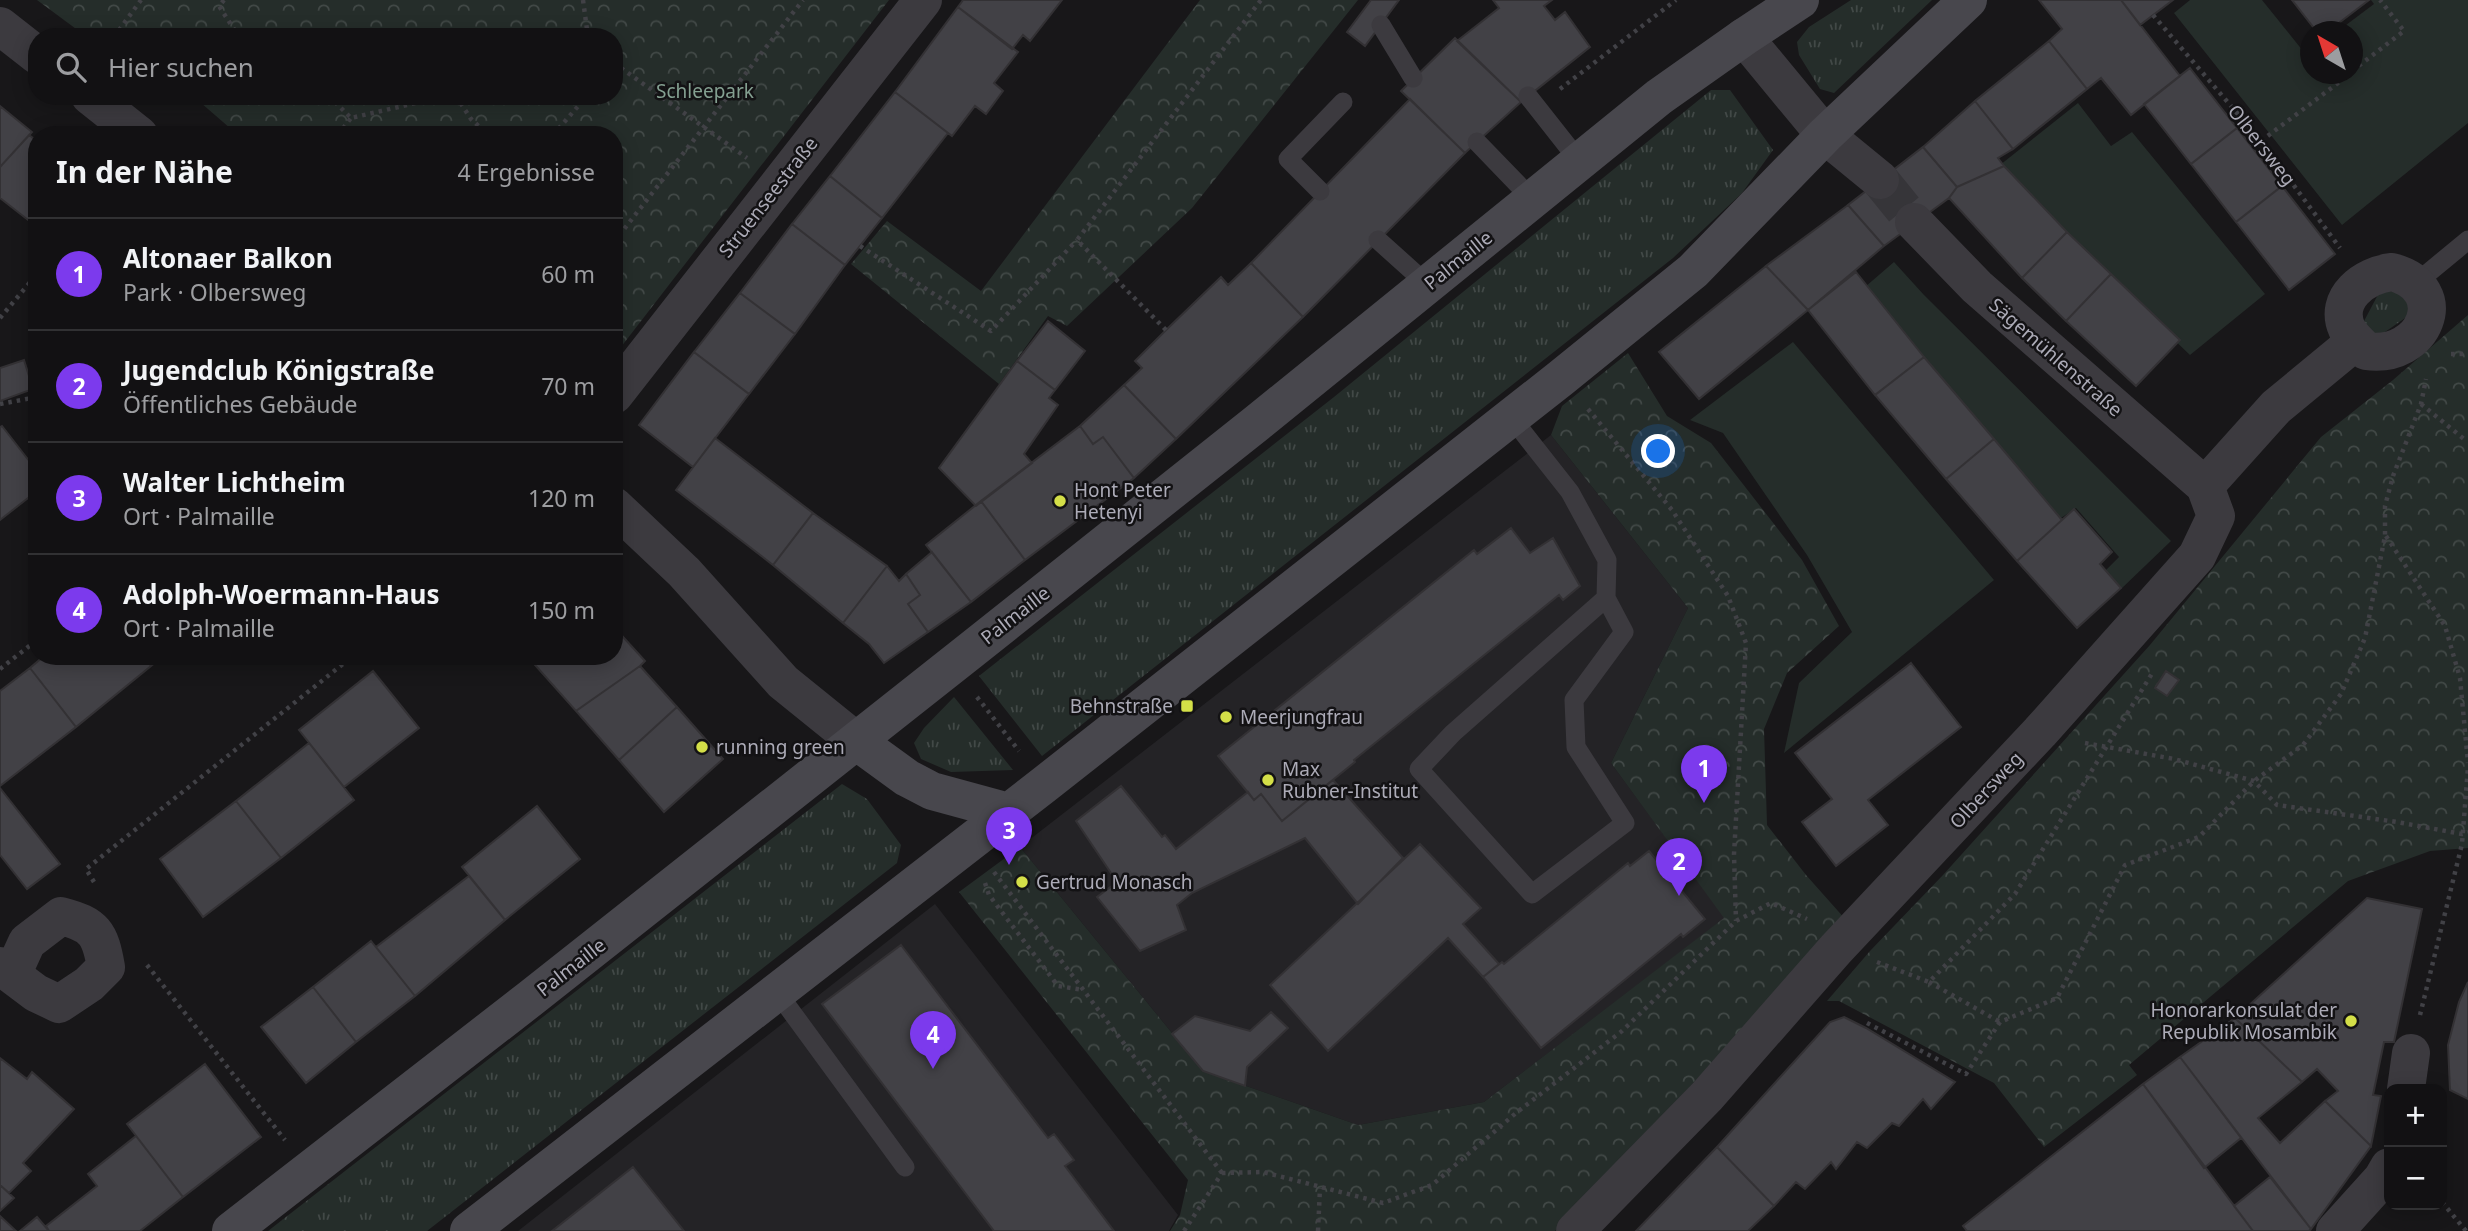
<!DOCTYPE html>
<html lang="de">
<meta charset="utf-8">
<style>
:root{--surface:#121113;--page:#1f1f21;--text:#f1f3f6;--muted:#9c9da0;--line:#313133;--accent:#7c3aed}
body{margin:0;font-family:"Noto Sans",sans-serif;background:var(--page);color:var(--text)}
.controls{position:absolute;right:21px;bottom:21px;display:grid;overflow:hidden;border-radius:14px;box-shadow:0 4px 18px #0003}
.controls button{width:63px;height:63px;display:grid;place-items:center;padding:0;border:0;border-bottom:2px solid var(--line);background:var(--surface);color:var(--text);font:35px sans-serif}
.compass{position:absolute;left:2300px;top:21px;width:63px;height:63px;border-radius:50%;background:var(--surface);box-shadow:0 4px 18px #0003;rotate:321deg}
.you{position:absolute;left:1659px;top:452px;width:24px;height:24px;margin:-18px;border:5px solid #fff;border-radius:50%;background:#1a73e8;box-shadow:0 0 0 10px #1a73e833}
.badge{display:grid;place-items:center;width:46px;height:46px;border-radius:50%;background:var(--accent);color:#fff;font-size:23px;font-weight:700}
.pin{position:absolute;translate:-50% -58px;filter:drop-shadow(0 2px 4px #0008)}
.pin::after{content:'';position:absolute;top:37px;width:24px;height:21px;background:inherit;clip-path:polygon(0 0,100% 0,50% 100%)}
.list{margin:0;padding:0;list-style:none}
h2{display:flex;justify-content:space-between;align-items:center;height:91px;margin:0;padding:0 28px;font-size:30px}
h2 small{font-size:23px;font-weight:400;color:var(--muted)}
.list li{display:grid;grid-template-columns:46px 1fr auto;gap:21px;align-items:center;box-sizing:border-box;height:112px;padding:0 28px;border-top:2px solid var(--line)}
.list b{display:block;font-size:26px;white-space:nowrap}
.list p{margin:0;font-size:23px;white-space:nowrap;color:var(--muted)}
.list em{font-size:23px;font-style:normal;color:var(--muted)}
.icon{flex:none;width:38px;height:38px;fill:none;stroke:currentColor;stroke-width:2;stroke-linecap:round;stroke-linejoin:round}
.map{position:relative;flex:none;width:2468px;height:1231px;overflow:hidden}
.search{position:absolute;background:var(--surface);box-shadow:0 4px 18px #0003;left:28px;top:28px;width:595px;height:77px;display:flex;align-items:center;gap:18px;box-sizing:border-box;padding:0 24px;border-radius:28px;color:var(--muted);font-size:26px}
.panel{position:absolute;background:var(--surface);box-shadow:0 4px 18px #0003;left:28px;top:126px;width:595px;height:539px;border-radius:28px}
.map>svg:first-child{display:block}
</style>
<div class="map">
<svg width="2468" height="1231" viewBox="0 0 2468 1231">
<defs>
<pattern id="grass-tufts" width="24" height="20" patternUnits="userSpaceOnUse" patternTransform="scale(1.75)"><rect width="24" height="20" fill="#252d2a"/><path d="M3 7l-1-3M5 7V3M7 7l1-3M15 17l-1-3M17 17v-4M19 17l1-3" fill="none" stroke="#424947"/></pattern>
<pattern id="park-crowns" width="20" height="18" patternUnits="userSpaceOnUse" patternTransform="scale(1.75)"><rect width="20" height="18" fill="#252d2a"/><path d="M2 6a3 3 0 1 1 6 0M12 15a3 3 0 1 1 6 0" fill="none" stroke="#424947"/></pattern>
</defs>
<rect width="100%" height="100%" fill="#181719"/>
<path fill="#242326" d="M1551 435 1688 608 1611 763 1725 918 1484 1102 1358 1125 1203 1071 1020 847Z
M935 904 1178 1215 1169 1231H518Z"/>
<path fill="url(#grass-tufts)" d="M1851 0H1932L1834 93 1820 89 1799 55 1797 42 1809 27Z
M1711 90H1730L1773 150 1742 193 1673 258 1042 756 979 676 1334 397Z
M2381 289 2409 296 2408 316 2372 341 2363 323Z
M954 697 1013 770 951 772 921 759 914 743 924 728Z
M842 784 867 799 901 845 897 863 427 1231H268Z"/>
<path fill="url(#park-crowns)" d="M37 0H889L614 356V135H238L193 96H614V37H87Z
M1200 0H1358L1192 208 1067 326 1048 316 999 384 851 264 887 221 981 291Z
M2468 315V848L2430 851 2348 881 2129 1065 2137 1075 2044 1147 1994 1083 1839 1001H1827L1870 951 1943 875 2150 645 2321 437 2393 380Z
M1628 353 1667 416 1711 443 1802 560 1839 626 1787 673 1764 729 1767 825 1806 875 1846 920 1555 1231H1170L1180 1215 1188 1180 959 892 1020 847 1203 1071 1358 1125 1484 1102 1724 918 1611 763 1688 608 1551 435 1562 406Z"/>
<path fill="#252d2a" d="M2190 0H2262L2307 56 2310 54V74H2352V32L2338 31 2374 4 2371 0H2468V123L2342 225 2174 13Z
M2078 103 2111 146 2132 132 2265 294 2190 355 2051 222 2000 165Z
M1894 262 1924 295 2171 541 2121 589 2105 571 2119 557 2076 508 2058 520 1865 287Z
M1793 342 1994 580 1784 753 1799 683 1852 632 1807 555 1723 433 1690 420Z"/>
<path fill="#424146" stroke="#333134" stroke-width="2" d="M963 0H1062L1030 41 1023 35 1012 49 958 7Z
M1371 0H1399L1365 46 1347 32Z
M1493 0H1552L1544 6 1555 20 1565 12 1590 47 1521 102 1457 41 1499 8Z
M2039 0H2121L2180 76 2131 115 2101 78 2087 89 2049 41 2062 29Z
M2121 0H2173L2140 25Z
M2292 0H2369L2327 32H2317Z
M958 7 1018 52 994 83 1003 91 986 114 975 106 952 136 895 92Z
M1455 38 1521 102 1465 153 1401 91Z
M2049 41 2087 89 2013 149 1975 101Z
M2190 68 2237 128 2191 164 2144 104Z
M895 92 948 133 882 218 830 176Z
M1410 99 1465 153 1303 317 1251 263Z
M1975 101 2013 149 1998 158 2004 166 1957 187 1923 147Z
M0 106 32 132 0 167Z
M2237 128 2282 186 2236 222 2191 164Z
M29 135 37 141V227L0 198V167Z
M1923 147 1957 187 1949 198 1884 246 1848 205Z
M2004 166 2067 232 2022 278 1949 198 1957 187Z
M830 176 882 218 845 265 792 224Z
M2282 186 2335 254 2289 290 2236 222Z
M1848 205 1884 246 1808 310 1766 266Z
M792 224 845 265 795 334 740 293Z
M2067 232 2111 274 2066 321 2022 278Z
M1251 263 1303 317 1176 439 1124 385 1142 368 1135 361 1166 330 1221 277 1228 285Z
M1766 266 1808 310 1699 399 1659 352Z
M1856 272 1924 357 1875 395 1808 310Z
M2111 274 2180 340 2136 386 2066 321Z
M740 293 795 334 749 394 694 352Z
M1048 321 1085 351 1055 390 1017 361Z
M694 352 749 394 693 467 639 425Z
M1924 357 1994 439 1946 479 1875 395Z
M24 360 33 389 0 401V368Z
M1017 361 1055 390 1049 398 1058 405 1024 454 1032 463 976 506 939 468Z
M1124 385 1176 439 1134 478 1103 437 1093 444 1080 426Z
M2 426 37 471V491L0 520V427Z
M1080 426 1093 444 1103 437 1134 478 1025 560 981 501Z
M715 438 813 513 773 565 676 490Z
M1994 439 2062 520 2017 561 1946 479Z
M981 501 1025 560 971 602 926 545Z
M2074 509 2112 552 2100 564 2121 588 2077 628 2017 561Z
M813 513 887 566 843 623 773 565Z
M1511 528 1530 553 1553 538 1580 586 1563 600 1559 595 1354 760 1355 762 1282 821 1261 794 1254 800 1218 756 1474 550 1477 554Z
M932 552 971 602 928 632 908 604 920 595 906 574Z
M887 566 899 581 906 574 920 595 908 604 928 632 884 663 869 644 843 623Z
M614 627 645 661 640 666 576 711 527 656H614Z
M44 656H144L151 666 76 727 30 668Z
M144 656H163L151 666Z
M1911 663 1961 727 1868 800 1888 825 1836 866 1802 822 1832 799 1795 753Z
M640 666 677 707 619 760 576 711Z
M30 668 76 727 0 786V691Z
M373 671 419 728 344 787 299 730Z
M2166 671 2179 680 2167 696 2155 688Z
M677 707 723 759 664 812 619 760Z
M309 743 354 800 281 858 236 801Z
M1333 780 1403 858 1358 904 1305 838 1192 893 1177 905 1186 930 1140 951 1097 897 1117 882 1076 821 1121 786 1162 837 1165 835 1176 849 1248 792 1254 800 1261 794 1282 821Z
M0 788 60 864 27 889 0 855Z
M236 801 281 858 203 917 160 859Z
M537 806 580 859 505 920 462 867Z
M1420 844 1481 908 1463 924 1499 964 1483 977 1448 938 1328 1051 1270 985Z
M1649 851 1705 919 1683 937 1681 934 1541 1048 1483 977 1502 962 1504 964 1628 863 1630 866Z
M469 876 505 920 415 996 376 947Z
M2367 898 2422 909 2394 1042H2384L2373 1095 2381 1096 2371 1146 2325 1101 2338 1091 2317 1069 2302 1082 2235 1018Z
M371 941 415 996 356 1042 313 987Z
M901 945 1048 1138 1054 1134 1074 1160 1065 1166 1114 1231H994L822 1004Z
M2468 982V1099L2450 1090 2448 1045 2459 1002Z
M313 987 356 1042 306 1083 261 1027Z
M1271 1012 1288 1028 1247 1067 1245 1086 1203 1071 1172 1034 1195 1016 1250 1031Z
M1844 1017 1866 1028 1955 1082 1931 1109 1923 1099 1899 1126 1892 1123 1867 1148 1857 1142 1836 1169 1831 1162 1805 1189 1796 1182 1774 1206 1717 1147 1830 1022Z
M2235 1018 2302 1082 2258 1118 2280 1143 2325 1101 2371 1146 2311 1229 2180 1057Z
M2180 1057 2241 1138 2204 1168 2143 1084Z
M0 1058 27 1079 32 1072 74 1109 23 1163 31 1171 9 1193 0 1185Z
M205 1064 261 1137 183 1197 127 1124Z
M2143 1084 2253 1231H1967L1963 1226Z
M136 1136 183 1197 140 1231H49L46 1226 97 1186 88 1174Z
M1717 1147 1774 1206 1748 1231H1636Z
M633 1167 684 1231H552Z
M2270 1177 2311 1229 2309 1231H2253L2234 1206Z
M0 1185 14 1198 0 1211Z
M0 1216 16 1231H0Z
M37 1217 49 1231H20Z"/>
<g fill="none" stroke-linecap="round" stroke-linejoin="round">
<path stroke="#363539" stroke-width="38" stroke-dasharray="38 19" stroke-linecap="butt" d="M1880 180 1914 222"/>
<path stroke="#414146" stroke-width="4.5" stroke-dasharray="3.5 5" stroke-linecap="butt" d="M224 0 219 6 239 37
M583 0 588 37
M2153 15 2261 141 2340 248
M114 37 141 0
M614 63 747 158
M2352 71 2404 31 2380 0
M1560 89 1676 0
M329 96 351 118 446 96
M456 96 471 119 488 135
M338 135 351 118
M553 135 587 96
M2261 141 2350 74
M614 242 803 0
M860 246 991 331 1077 240
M0 318 37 274
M1166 330 1077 240 1261 0
M2451 354H2468
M0 404 37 397
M2421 404 2464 439
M1588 409 1672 510 1728 596 1746 643 1734 854 1736 921
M2386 536 2445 626 2460 678 2468 763
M0 669 37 640
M977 697 1019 751
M2085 743 2174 759 2254 781 2277 805 2397 822 2462 834 2468 832
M994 872 1222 1173
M94 882 86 869 353 656
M985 883 989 895 1058 986 1084 990
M1877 962 1929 982 2015 894 2153 672
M147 965 285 1140
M1929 982 2000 1022
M2420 1015 2462 844 2468 767
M1867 1023 1966 1074 2000 1022 2057 998 2125 865 2199 837 2254 781 2303 745 2341 694 2365 638 2385 536V506L2393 476 2421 404 2426 379
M1222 1173 1263 1172 1383 1203 1432 1185 1516 1113 1622 1031 1736 921 1771 903 1807 919
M2442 1202 2466 1231
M1184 1231 1222 1173
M1318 1231 1320 1188"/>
<path stroke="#3c3a3f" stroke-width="19" d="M1381 25 1413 78
M1528 96 1580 162
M1477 142 1533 200
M1320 191 1288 159 1343 102
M1378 240 1428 285
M2416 283 2468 240
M1511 417 1570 492 1607 560 1606 598 1453 733 1419 769 1532 894 1625 823 1576 747 1574 700 1624 632 1606 598
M777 992 905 1167"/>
<path stroke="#3c3a3f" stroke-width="38" d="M0 26 37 55
M1744 37 1825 135 1880 180
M90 96 139 135
M2392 272C2455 289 2424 360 2366 351 2360 344 2351 337 2347 329 2333 298 2365 275 2392 272Z
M614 395 923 0
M2205 486 2276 407 2356 341
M614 506 684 572 783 682 856 741
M0 966 36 993 59 1004 89 984 106 967C100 933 95 925 61 916L27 942 12 975
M2406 1089 2411 1053
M1575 1231 1707 1096 1836 949 2040 732 2197 556 2216 516 2205 486 1977 287 1914 222
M2335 1231 2382 1179 2389 1167"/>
<path stroke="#48474d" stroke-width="38" d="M856 741 907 778 932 791 1009 812
M231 1231 531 998 970 651 1257 423 1659 97 1744 37 1800 0
M469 1231 1045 784 1561 378 1693 271 1825 135 1968 0"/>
</g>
<g fill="#d4df48" stroke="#131214" stroke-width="2.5">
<circle cx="1060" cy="501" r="7"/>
<rect x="1180" y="699" width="14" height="14" rx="3.5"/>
<circle cx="1226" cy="717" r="7"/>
<circle cx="702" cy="747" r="7"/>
<circle cx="1268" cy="780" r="7"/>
<circle cx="1022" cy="882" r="7"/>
<circle cx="2351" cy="1021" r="7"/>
</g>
<g text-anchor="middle" stroke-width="5" stroke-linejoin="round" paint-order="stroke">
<g font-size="19" fill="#84a091" stroke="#131214">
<text x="705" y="98">Schleepark</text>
</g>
<g font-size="19" fill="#acabb7" stroke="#131214">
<text transform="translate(2262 145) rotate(52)" y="7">Olbersweg</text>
<text transform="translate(768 197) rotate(-52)" y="7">Struenseestraße</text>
<text transform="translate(1458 260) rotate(-39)" y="7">Palmaille</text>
<text transform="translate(2056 357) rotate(41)" y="7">Sägemühlenstraße</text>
<text transform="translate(1015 615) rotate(-38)" y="7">Palmaille</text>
<text transform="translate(1986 790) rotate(-47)" y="7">Olbersweg</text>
<text transform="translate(571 967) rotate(-38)" y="7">Palmaille</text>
</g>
<g font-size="19" fill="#acabb7" stroke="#131214" text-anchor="start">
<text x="1074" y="497">Hont Peter<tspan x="1074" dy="22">Hetenyi</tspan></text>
<text x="1173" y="713" text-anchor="end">Behnstraße</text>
<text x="1240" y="724">Meerjungfrau</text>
<text x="716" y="754">running green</text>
<text x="1282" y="776">Max<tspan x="1282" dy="22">Rubner-Institut</tspan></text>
<text x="1036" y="889">Gertrud Monasch</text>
<text x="2337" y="1017" text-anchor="end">Honorarkonsulat der<tspan x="2337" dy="22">Republik Mosambik</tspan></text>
</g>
</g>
</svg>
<div class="controls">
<button>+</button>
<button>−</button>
</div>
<svg class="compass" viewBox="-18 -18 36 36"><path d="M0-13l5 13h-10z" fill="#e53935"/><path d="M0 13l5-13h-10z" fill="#9c9da0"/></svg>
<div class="you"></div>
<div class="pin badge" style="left:1704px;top:803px">1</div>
<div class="pin badge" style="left:1679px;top:896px">2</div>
<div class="pin badge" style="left:1009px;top:865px">3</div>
<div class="pin badge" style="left:933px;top:1069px">4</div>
<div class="search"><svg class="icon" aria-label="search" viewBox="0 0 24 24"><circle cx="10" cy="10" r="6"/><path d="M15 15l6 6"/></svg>Hier suchen</div>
<section class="panel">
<h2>In der Nähe<small>4 Ergebnisse</small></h2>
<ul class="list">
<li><span class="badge">1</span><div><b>Altonaer Balkon</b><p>Park · Olbersweg</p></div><em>60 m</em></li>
<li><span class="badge">2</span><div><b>Jugendclub Königstraße</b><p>Öffentliches Gebäude</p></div><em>70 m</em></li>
<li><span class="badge">3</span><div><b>Walter Lichtheim</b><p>Ort · Palmaille</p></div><em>120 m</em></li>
<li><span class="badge">4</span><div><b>Adolph-Woermann-Haus</b><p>Ort · Palmaille</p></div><em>150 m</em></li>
</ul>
</section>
</div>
